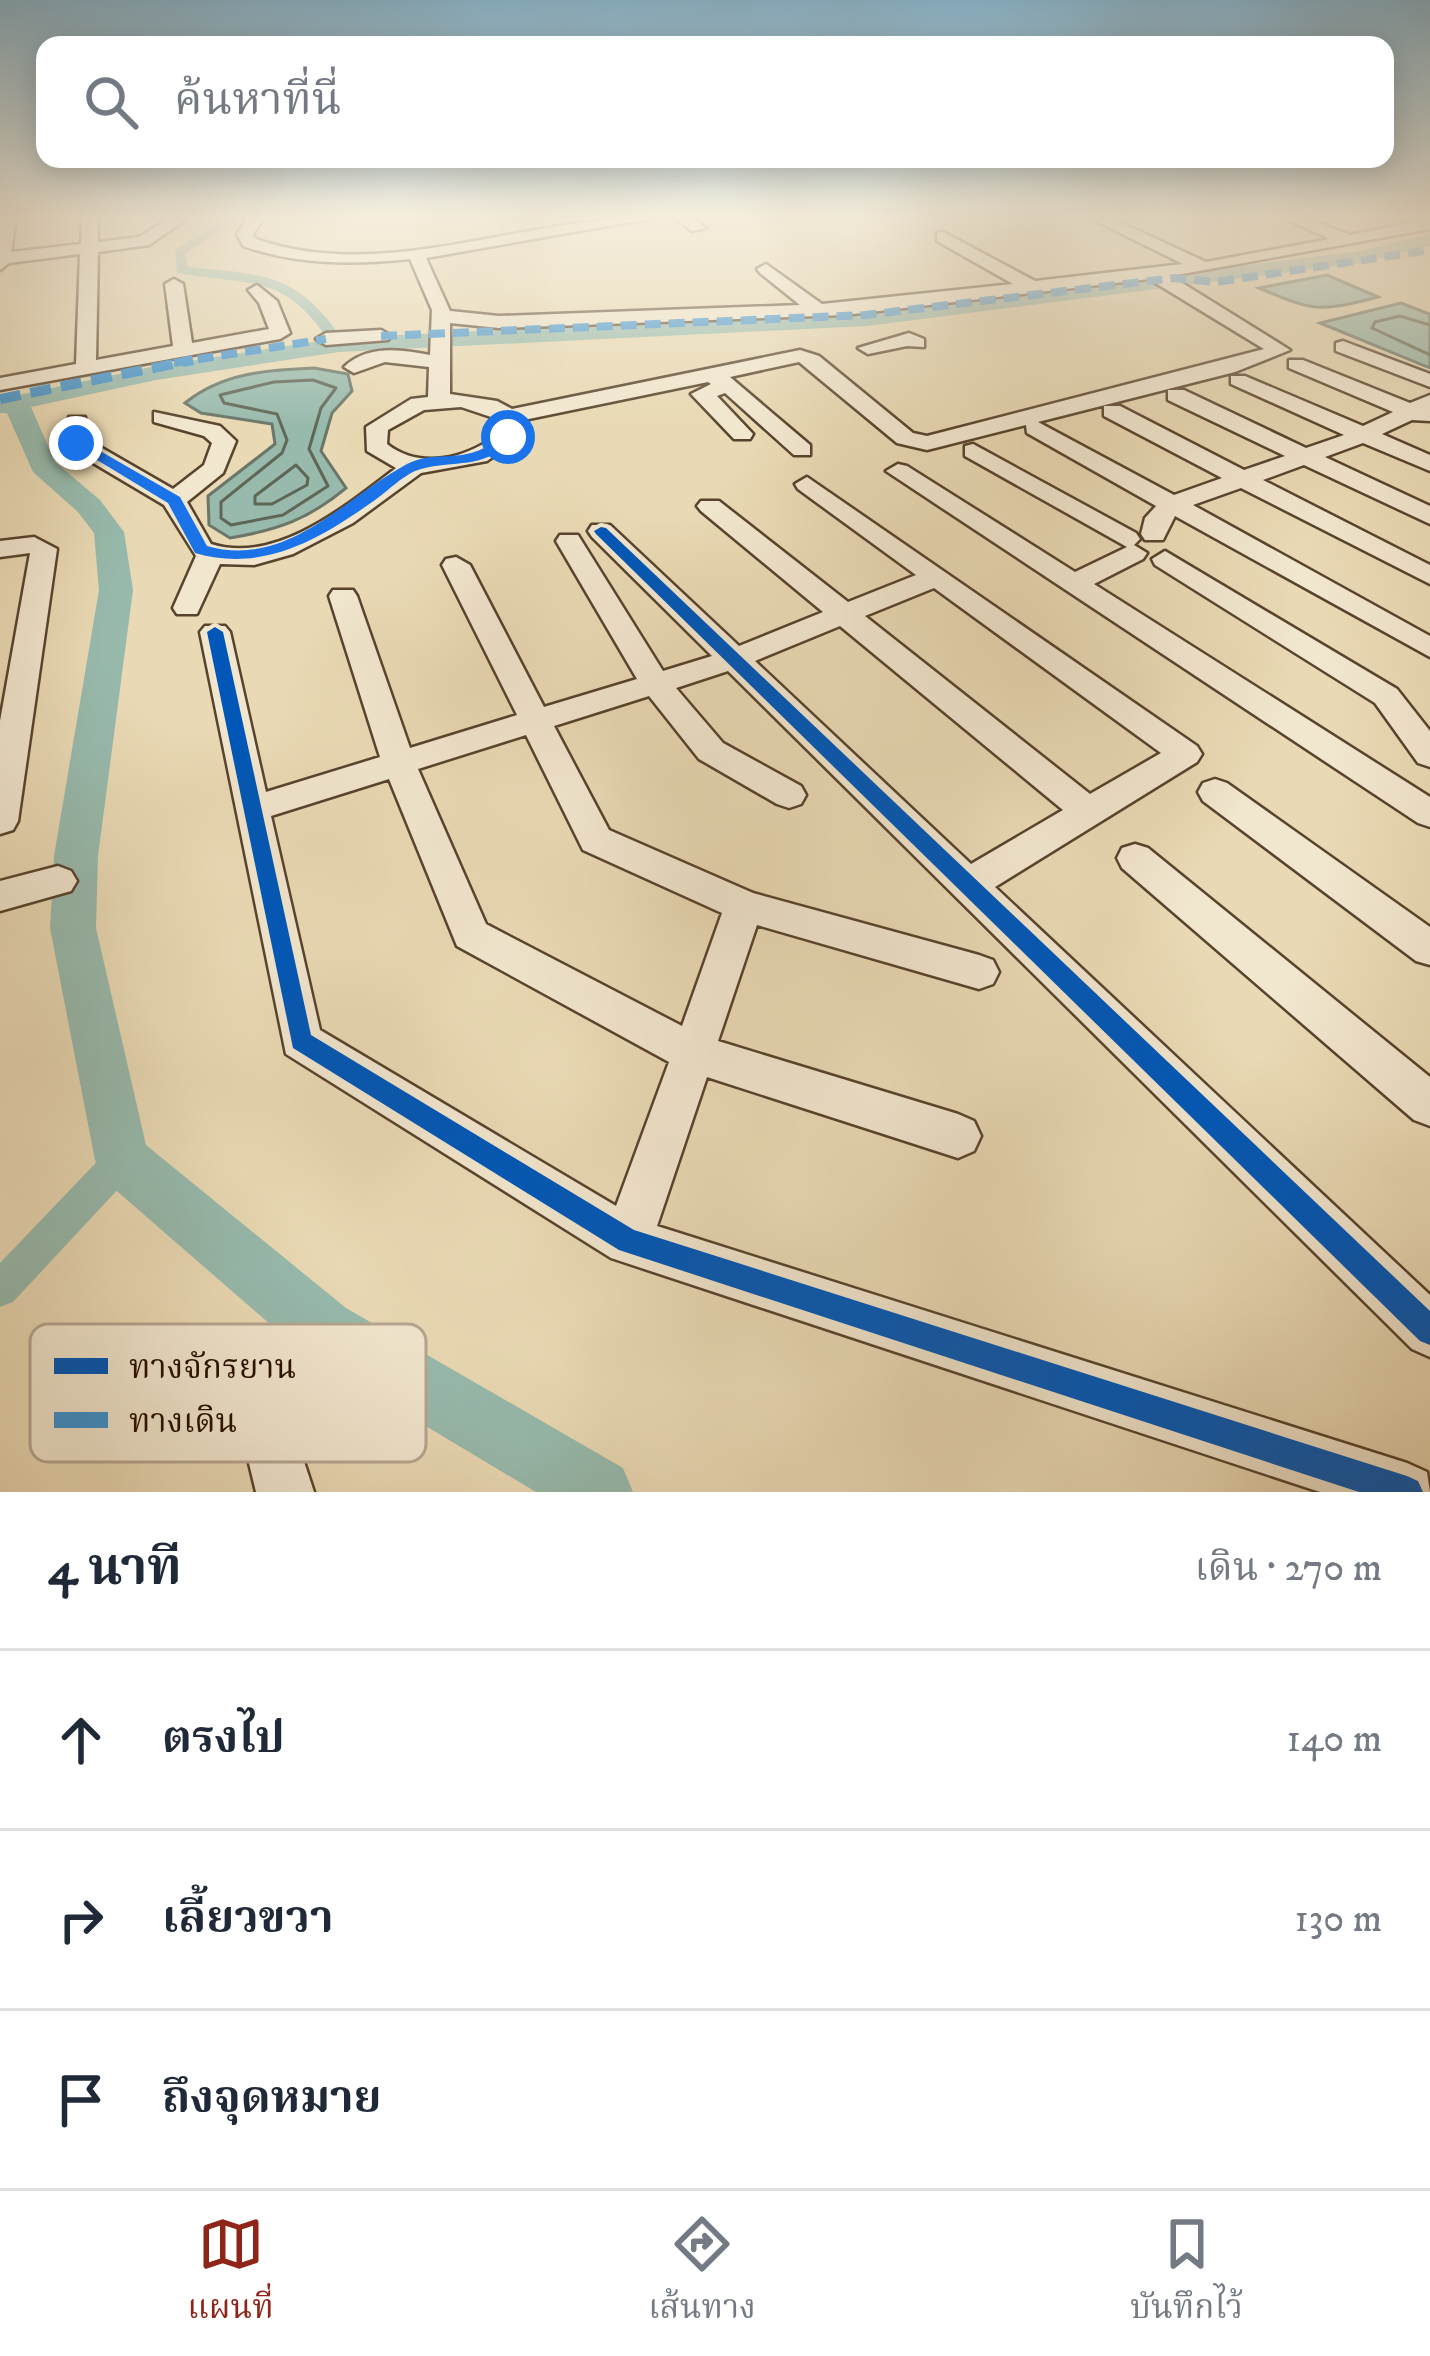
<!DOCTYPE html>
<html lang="th">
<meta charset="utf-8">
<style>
:root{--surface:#fff;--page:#f6f6f7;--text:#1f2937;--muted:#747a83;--line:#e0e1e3;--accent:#8f2418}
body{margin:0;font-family:"IM FELL DW Pica","Noto Serif Thai",serif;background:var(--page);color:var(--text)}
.stop{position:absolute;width:36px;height:36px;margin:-27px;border:9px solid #1a73e8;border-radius:50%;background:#fff}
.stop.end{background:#1a73e8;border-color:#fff;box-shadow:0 3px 12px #0008}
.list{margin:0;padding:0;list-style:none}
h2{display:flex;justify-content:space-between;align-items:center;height:156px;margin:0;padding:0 48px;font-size:51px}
h2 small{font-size:39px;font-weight:400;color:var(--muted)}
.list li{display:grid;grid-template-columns:78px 1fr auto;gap:36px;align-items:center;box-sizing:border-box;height:180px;padding:0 48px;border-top:3px solid var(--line)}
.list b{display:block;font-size:45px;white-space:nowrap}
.list em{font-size:39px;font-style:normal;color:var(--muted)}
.icon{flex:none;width:66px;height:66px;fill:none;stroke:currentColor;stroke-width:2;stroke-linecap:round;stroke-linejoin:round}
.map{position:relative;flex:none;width:1430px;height:1492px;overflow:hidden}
.search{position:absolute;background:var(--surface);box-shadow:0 6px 30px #0003;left:36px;right:36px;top:36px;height:132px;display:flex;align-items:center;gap:30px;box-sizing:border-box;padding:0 42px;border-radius:24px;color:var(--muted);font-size:45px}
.sheet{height:696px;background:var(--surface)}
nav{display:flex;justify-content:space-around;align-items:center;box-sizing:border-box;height:168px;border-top:3px solid var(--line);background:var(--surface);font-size:33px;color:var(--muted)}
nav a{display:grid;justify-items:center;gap:6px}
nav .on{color:var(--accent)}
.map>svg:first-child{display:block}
</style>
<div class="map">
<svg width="1430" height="1492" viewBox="0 0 1430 1492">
<rect width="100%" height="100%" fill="#e9d9b4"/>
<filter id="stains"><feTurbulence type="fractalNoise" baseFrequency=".00167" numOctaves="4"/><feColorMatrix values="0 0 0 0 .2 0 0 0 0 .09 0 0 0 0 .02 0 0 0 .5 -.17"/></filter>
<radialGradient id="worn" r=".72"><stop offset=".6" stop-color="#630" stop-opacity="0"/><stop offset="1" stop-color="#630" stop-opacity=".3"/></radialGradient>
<path fill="#97baad" stroke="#6b7668" stroke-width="3" d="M1327 275 1378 297C1319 312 1315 312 1259 288Z
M1401 303 1430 314V368L1320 323Z
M314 368 348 374 352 391 332 413 321 451 346 488C309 519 278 530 230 538L209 525 208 496 275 444 272 424 201 413 185 403C222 373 266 370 314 368Z"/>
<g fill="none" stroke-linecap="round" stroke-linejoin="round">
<path stroke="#606656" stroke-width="3" d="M1430 325 1400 316 1375 322 1372 328 1430 355
M313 380 336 388 321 408 309 449 328 486 283 515 231 525 221 518V502L282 453 287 440 277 414 224 403 220 395 274 382Z
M296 465 308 478 307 485 272 504H255V496Z"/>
<path fill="#97baad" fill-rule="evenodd" d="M227 218H241L185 254 188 267C268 275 299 273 346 345L344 348H334C284 272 258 287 177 273L175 250Z
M122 1144 134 1148 139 1160 134 1172 13 1302 0 1307V1263L110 1148Z"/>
<path fill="#97baad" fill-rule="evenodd" d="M1430 234V246L1361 263 867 326 339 352 156 380 31 407 55 462 100 500 124 532 133 590 98 856 96 928 146 1145 346 1308 623 1468 633 1492H536L302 1352 103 1179 95 1160 50 928 54 856 99 590 94 533 78 512 33 472 7 413H0V399L156 366 339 338 867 312 1361 251Z"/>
<g stroke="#58432d" stroke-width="5">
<path id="minor" d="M0 218H16L11 252 81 244 82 218H98V242L139 237 169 218H188L149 245 98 252 96 360 173 346 165 284 174 279 183 284 192 343 269 329 259 303 248 290 257 285 277 301 290 333 280 339 0 390V378L76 364 80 254 9 263 0 270Z
M248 218H264L253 234 256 239C385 284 522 216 653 218L426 258 450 311 499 316 800 305 760 273 757 269 766 264 822 304 1013 284 937 241V233L943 232 1035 281 1183 264 1090 218H1111L1206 262 1330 239 1284 218H1306L1350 235 1430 219V229L1171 276 1290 350 1235 372 1038 422 1174 495 1222 478 1104 416V406H1120L1244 470 1285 456 1168 400V390H1184L1306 448 1344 435 1231 384V376H1245L1363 426 1393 412 1289 368V360H1303L1410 403 1430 395V421L1412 420 1382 434 1430 455V471L1363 443 1325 457 1430 506V524L1304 465 1263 480 1430 565V584L1241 488 1193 505 1430 636V657L1175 516 1163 540H1145L1141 534 1145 518 1156 506 1027 433 1026 425 927 450 897 443 799 362 730 377 810 445V455H794L725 393 717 396 753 434 750 439H734L691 394 711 384 708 382 519 421 520 437 487 461 421 473 353 523 293 554 254 565 220 564 197 614H177L173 608 196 556 164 505 68 448 69 417H85L88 440 173 489 204 465 212 443 204 436 154 422V412L220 426 236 441 223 473 187 502 211 544C277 565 347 505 396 468L367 451 366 427 411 399 428 397 429 367 385 362 354 373 344 367C367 345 400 349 430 355L432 310 410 259C352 265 298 265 243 246L237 234ZM1149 279 1264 349 927 436 913 433 819 356 800 350 512 409 497 401 450 394V323L499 328 845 315ZM461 407 497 419V435C465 459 420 470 387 444L388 430 424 410Z
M675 218H694L706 228 692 231Z
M381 330 391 336 388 340 326 345 316 339 326 333Z
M909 333 924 339V347L907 346 868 354 858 348Z
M1343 341 1430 374V387L1336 351V343Z
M973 444 1136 533 1140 539 1134 545 1147 553 1143 559 1094 584 1430 797V827L1418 823 886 471 898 464 907 466 1075 572 1127 547 965 456V446Z
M807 477 1197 746 1202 754 1197 762 995 887 1430 1295V1357L1412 1349 728 671 676 688 723 743 801 786 806 795 801 804 789 808 777 804 699 759 649 696 554 726 609 830 753 893 979 955 993 960 999 972 993 984 979 989 757 925 718 1041 958 1114 974 1121 981 1136 974 1151 958 1158 707 1077 657 1226 1407 1463 1427 1472 1430 1492H1320L611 1258 286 1054 200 632 205 626H225L230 632 266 792 380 757 329 596 333 590H353L357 596 410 748 517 715 442 565 446 559 456 557 470 565 544 707 637 679 556 541 560 535H578L663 671 712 656 592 537 588 531 592 525H610L739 646 823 612 701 511 697 506 701 501H719L848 602 916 575 798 489 795 484ZM934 588 1161 753 1090 794 865 616ZM840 626 1063 810 971 864 755 661ZM526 735 583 850 722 913 682 1026 486 924 418 769ZM389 779 457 946 669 1062 616 1206 320 1030 271 816Z
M34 537 57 549 18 821 13 830 0 834V721L30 553 0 557V541Z
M1165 551 1397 689 1430 731V767L1418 763 1375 703 1155 565 1152 559Z
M1215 779 1227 783 1430 927V965L1416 961 1203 801 1198 792 1203 783Z
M1135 844 1148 848 1430 1077V1126L1414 1120 1122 868 1117 858 1122 848Z
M58 866 71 871 77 881 71 891 0 911V881Z
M267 1399 286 1407 314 1492H256L240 1426 248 1407Z"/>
</g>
<use href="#minor" fill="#f1e6ce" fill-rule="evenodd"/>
<path stroke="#3c92d0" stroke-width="8" stroke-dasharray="16 8" stroke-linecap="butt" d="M381 336 865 315 1174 278 1216 282 1430 250
M174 363 326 339"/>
<path stroke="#3c92d0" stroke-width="10" stroke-dasharray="21 10" stroke-linecap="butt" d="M0 399 193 360"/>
<g stroke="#f1e6ce" stroke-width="8">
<path id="cycleway" d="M601 527 606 528 1430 1311V1345L1420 1341 596 534 594 531Z
M215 627 223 632 311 1035 634 1230 1407 1476 1418 1481 1423 1492H1359L619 1250 293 1048 207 632Z"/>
</g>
<use href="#cycleway" fill="#0057b8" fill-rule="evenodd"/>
</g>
<linearGradient id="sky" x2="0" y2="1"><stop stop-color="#87b6d0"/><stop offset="0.51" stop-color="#f5eedd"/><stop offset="1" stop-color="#f5eedd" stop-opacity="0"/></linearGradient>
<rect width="1430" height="427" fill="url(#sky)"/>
<path fill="#1a73e8" d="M503 434 514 437C485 471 457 459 421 469 405 473 388 491 375 500 320 539 264 573 195 553L168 503 69 443 81 440 180 497 207 546C287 569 344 498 407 464 438 448 469 468 503 434Z"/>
<rect x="30" y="1324" width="396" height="138" rx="18" fill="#f1e6ce" stroke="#b5a690" stroke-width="3"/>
<rect x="54" y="1358" width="54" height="16" fill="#0057b8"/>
<rect x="54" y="1412" width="54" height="16" fill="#3c92d0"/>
<g font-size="33" fill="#281100">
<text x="129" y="1378">ทางจักรยาน</text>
<text x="129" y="1432">ทางเดิน</text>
</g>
<rect width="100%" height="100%" filter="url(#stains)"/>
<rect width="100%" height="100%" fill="url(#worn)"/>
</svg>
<div class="stop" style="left:508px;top:437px"></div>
<div class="stop end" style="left:76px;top:443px"></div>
<div class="search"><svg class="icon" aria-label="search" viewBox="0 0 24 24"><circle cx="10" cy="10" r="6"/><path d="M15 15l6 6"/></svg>ค้นหาที่นี่</div>
</div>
<section class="sheet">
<h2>4 นาที<small>เดิน · 270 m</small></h2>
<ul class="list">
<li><svg class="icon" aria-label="ahead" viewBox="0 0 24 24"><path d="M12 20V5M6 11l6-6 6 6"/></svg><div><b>ตรงไป</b></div><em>140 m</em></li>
<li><svg class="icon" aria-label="right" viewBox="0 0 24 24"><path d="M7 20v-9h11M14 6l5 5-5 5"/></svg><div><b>เลี้ยวขวา</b></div><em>130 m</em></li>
<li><svg class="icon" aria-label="arrive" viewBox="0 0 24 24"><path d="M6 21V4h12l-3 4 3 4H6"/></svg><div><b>ถึงจุดหมาย</b></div></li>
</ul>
</section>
<nav>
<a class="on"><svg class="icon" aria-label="map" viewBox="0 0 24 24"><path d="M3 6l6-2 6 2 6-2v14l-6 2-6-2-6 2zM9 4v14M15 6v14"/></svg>แผนที่</a>
<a><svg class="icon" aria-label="directions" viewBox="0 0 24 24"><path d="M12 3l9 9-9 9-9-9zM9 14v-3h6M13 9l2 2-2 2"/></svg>เส้นทาง</a>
<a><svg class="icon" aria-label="saved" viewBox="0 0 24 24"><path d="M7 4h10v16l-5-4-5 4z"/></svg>บันทึกไว้</a>
</nav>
